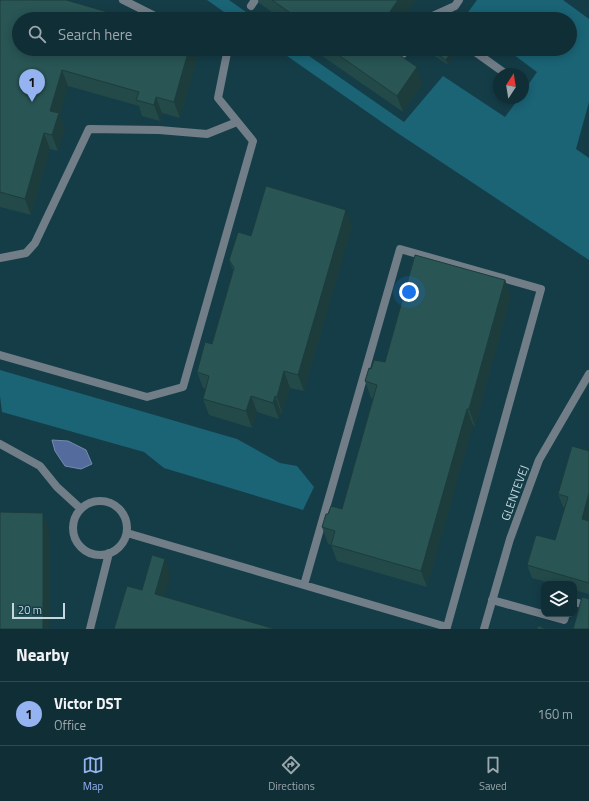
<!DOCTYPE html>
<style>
:root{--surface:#102e36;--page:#19363e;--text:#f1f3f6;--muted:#9ca8ad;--line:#304a51;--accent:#95b2f1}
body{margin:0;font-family:"Titillium Web",sans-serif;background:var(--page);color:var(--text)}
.controls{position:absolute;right:12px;bottom:12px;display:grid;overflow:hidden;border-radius:8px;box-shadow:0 2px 10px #0003}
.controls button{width:36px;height:36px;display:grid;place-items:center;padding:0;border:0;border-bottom:1px solid var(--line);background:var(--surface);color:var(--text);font:20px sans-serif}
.compass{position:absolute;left:493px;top:68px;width:36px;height:36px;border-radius:50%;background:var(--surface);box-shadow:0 2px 10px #0003;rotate:12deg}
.scale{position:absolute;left:12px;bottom:10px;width:53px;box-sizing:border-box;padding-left:4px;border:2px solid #c3d8de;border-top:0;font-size:11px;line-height:14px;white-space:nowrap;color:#c3d8de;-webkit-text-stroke:3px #153d48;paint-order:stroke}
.you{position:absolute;left:409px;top:292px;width:14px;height:14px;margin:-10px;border:3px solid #fff;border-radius:50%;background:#1a73e8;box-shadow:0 0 0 6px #1a73e833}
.badge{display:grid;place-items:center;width:26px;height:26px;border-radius:50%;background:var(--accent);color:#111;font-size:13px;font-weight:700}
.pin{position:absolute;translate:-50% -33px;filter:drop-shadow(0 1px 2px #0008)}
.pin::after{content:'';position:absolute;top:21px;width:14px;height:12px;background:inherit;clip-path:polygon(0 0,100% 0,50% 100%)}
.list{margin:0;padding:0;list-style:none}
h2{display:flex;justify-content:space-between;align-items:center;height:52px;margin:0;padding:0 16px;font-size:17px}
h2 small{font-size:13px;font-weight:400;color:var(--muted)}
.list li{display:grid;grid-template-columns:26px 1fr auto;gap:12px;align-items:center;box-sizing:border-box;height:64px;padding:0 16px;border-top:1px solid var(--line)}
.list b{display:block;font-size:15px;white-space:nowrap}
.list p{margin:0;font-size:13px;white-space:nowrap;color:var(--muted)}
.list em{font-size:13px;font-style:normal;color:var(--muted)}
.icon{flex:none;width:22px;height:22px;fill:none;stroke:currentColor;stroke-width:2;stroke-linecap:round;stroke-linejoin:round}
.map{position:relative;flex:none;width:589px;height:629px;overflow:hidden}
.search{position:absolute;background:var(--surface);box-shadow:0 2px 10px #0003;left:12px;right:12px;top:12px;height:44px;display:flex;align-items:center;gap:10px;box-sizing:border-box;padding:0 14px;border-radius:22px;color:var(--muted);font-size:15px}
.sheet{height:116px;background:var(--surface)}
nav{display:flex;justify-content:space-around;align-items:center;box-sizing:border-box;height:56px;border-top:1px solid var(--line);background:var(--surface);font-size:11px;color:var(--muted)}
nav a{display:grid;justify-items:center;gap:2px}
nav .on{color:var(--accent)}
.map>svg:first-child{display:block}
</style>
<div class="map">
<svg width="589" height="629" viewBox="0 0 589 629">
<rect width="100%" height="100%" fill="#153d48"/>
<path fill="#1a6476" d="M207 0H229L256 19H234Z
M477 0H563L589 19V102L576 149 589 158V260L396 132 277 49H299L404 122 443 76 505 117 519 98H523V92L537 72 506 49H570V19H463Z
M0 370 237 439 280 463 297 466 314 487 303 510 164 468 144 452 2 412 0 396Z"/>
<path fill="#536b9d" stroke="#758cb0" d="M52 440 68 441 86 450 92 464 81 469 65 466 55 451Z"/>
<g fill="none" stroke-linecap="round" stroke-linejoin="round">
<path stroke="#717e88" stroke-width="8" d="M123 0 161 19
M251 6 255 0
M426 19 455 6 459 0
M471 49 506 74
M403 54 407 49
M0 258 26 253 35 243 89 129 159 130 207 134 237 122
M0 355 147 397 183 387 253 141 218 98 227 53 219 49
M0 444 40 466 57 487 81 509
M73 528a27 27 0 1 1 54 0a27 27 0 1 1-54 0Z
M127 533 447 627 541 289 400 249 304 585
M492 600 564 620 566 614
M574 602 589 606
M90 629 109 553"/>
<path stroke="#717e88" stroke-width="8" d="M484 629 510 539 539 460 589 374"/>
</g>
<path fill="#234949" d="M0 0 19 49H198L199 53 180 118 162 113 160 121 142 116 139 106 68 86 60 116 65 129 58 151 50 149 31 215 0 207Z
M258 0H416L402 19H282L259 3Z
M314 49H391L423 84 403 112 315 51Z
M431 50H458L448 65 433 55Z
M352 226 304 391 290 388 282 413H281L279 419 257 412 252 428 209 415 203 399 206 389 203 388 197 372 212 344 233 271 229 260 251 236Z
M505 280 511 296 475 426 473 425 427 587 337 561 331 545 328 544 322 527 328 514 342 509 373 398H371L365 381 371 369 385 362Z
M589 451V594L574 590V584H553L532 578 527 565 555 540 565 507H563L558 494Z"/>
<path fill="#1d3c3c" d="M398 0H416L402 19H385Z
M189 49H198L199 53 180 118 174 102Z
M453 49H457L458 50 448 65 446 60Z
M417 67 423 84 403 112 397 96Z
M62 70 68 86 60 116 65 129 58 151 52 135 50 111Z
M156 97 162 113 160 121 154 105Z
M44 133 50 149 31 215 25 199Z
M346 210 352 226 304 391 298 375Z
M505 280 511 296 475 426 469 409Z
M284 371 290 388 282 413 277 397Z
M251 396 257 412 252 428 246 411Z
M275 396 281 413 279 419 273 403Z
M467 409 473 425 427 587 421 571Z
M589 493V523L582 519Z
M43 513 49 529V629H43Z
M165 559 171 575 161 610 155 594Z"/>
<path fill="#295555" stroke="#1d3c3c" d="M0 0H66L132 19H19V49H189L174 102 156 97 154 105 136 100 139 92 62 70 50 111 59 113 52 135 44 133 25 199 0 192Z
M272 0H398L385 19H299Z
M330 49H391L417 67 397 96Z
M432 49H453L446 60 431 50Z
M266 186 346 210 298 375 284 371 277 397 275 396 273 403 251 396 246 411 203 399 209 376 197 372 205 342 212 344 234 268 229 260 238 232 251 236Z
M415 255 505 280 469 409H467L421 571 331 545 335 531 322 527 326 514H328L331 506 342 509 377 385 365 381 369 368 371 369 374 360 385 362Z
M572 446 589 451V493L582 519 589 521V583L527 565 536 535 555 540 568 497 558 494Z
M0 512 43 513V629H0Z
M152 555 165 559 155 594 275 629H114L127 586 142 590Z
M582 597 589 599V629H573Z
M538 626 547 629H537Z"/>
<g text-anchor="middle" stroke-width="4" stroke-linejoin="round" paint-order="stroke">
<g font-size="12" fill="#c3d8de" stroke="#153d48">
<text transform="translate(515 493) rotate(-70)" y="4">GLENTEVEJ</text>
</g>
</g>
</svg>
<div class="controls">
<button><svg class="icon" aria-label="layers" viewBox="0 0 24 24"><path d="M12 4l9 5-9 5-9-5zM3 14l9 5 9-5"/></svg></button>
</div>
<svg class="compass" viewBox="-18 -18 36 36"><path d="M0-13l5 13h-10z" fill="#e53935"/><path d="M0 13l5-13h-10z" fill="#9ca8ad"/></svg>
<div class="scale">20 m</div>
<div class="you"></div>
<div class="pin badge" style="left:32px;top:102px">1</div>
<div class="search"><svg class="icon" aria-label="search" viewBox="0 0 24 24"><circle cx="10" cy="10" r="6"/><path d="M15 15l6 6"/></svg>Search here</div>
</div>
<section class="sheet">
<h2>Nearby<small></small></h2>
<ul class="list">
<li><span class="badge">1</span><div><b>Victor DST</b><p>Office</p></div><em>160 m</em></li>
</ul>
</section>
<nav>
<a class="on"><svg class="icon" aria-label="map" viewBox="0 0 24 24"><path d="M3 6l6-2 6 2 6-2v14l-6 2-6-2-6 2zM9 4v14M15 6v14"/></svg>Map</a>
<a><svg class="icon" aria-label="directions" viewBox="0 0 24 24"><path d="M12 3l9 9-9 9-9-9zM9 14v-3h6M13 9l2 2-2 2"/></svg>Directions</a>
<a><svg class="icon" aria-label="saved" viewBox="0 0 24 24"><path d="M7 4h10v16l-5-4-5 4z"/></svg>Saved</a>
</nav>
